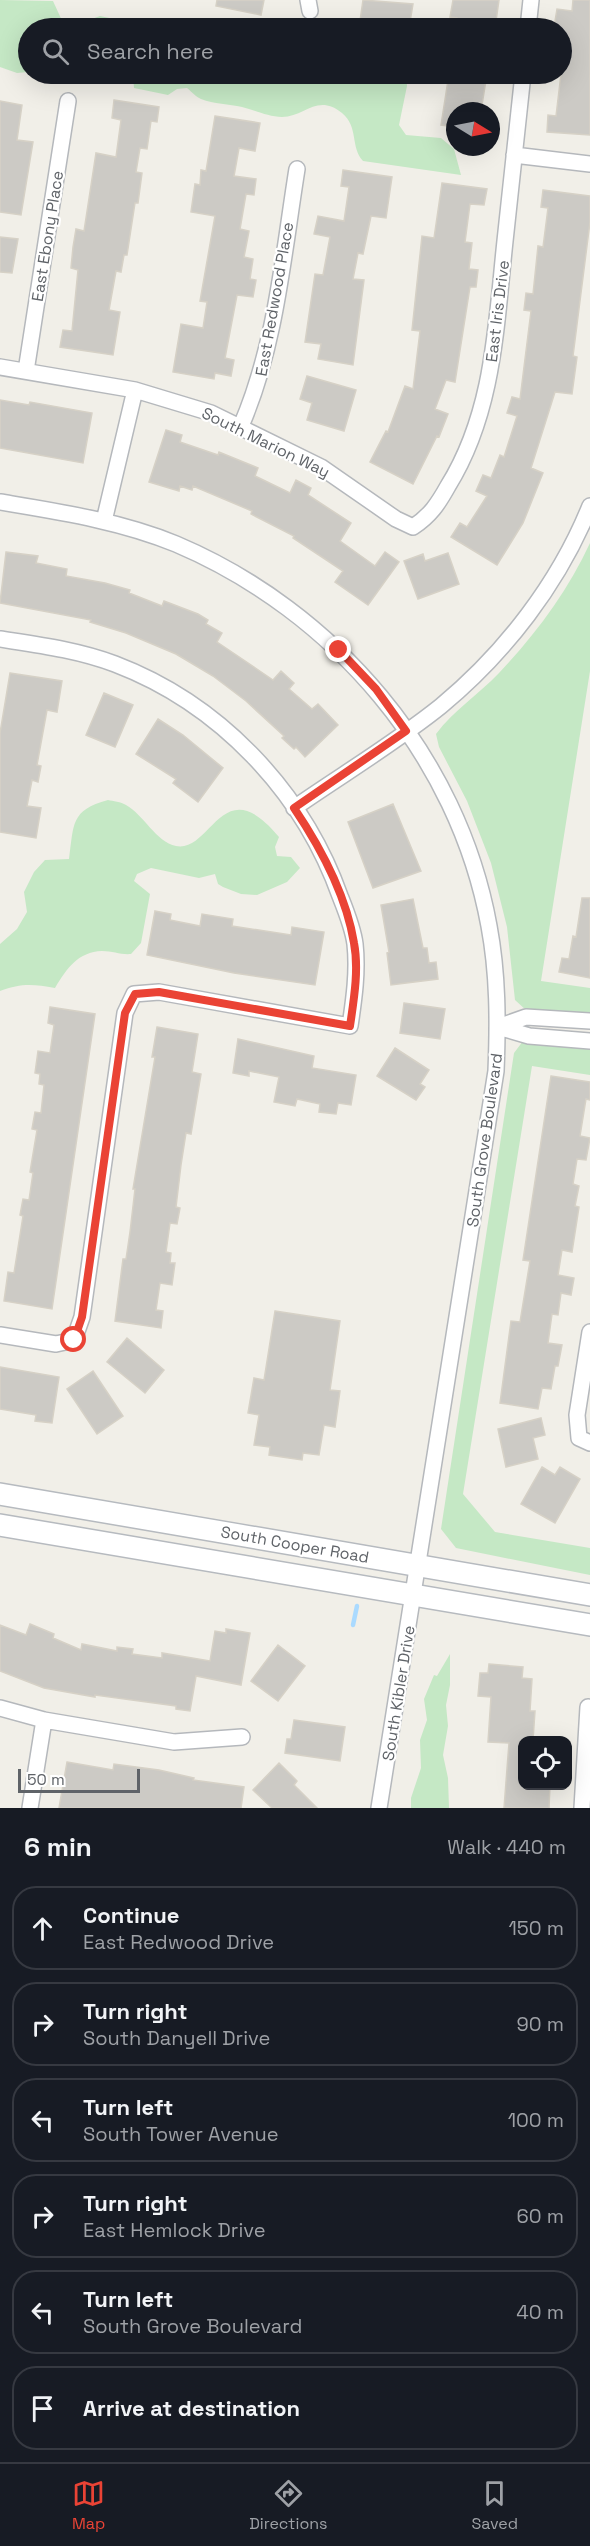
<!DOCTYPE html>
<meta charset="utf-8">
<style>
:root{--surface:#171b24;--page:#20242c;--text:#f1f3f6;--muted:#9ea1a6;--line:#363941;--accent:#ea4335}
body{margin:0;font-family:"Space Grotesk",sans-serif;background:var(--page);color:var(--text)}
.controls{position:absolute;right:18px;bottom:18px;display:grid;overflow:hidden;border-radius:12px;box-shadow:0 6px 24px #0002}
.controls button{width:54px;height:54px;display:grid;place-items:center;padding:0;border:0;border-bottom:2px solid var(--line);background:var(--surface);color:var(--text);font:30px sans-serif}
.compass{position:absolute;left:446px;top:102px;width:54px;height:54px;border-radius:50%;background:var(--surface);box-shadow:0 6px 24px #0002;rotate:100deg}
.scale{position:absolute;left:18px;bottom:15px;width:122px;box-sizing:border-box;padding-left:6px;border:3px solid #5f6368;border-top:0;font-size:16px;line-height:21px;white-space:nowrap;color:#5f6368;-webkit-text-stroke:4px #fff;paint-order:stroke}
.stop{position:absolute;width:18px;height:18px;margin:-14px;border:4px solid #ea4335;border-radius:50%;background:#fff}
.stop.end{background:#ea4335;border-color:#fff;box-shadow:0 2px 6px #0008}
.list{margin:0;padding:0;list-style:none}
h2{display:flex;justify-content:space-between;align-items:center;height:78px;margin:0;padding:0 24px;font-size:26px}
h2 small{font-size:20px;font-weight:400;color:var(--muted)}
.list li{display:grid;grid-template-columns:39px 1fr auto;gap:18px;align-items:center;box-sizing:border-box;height:84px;margin:0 12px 12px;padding:0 12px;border:2px solid var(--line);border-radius:24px}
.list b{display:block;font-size:22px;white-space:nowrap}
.list p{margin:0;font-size:20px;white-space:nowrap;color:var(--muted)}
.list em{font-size:20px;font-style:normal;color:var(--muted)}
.icon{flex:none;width:33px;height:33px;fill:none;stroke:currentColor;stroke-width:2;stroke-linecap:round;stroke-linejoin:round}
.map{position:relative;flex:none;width:590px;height:1808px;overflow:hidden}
.search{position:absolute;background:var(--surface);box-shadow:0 6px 24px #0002;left:18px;right:18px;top:18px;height:66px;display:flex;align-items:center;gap:15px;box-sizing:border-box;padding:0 21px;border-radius:33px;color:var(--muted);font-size:22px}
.sheet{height:654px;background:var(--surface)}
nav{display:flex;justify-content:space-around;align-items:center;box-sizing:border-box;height:84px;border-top:2px solid var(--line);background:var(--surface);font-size:16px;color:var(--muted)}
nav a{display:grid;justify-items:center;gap:3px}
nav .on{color:var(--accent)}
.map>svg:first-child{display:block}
</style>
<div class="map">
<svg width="590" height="1808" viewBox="0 0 590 1808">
<rect width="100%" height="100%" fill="#f1efe8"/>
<path fill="#c5e8c5" d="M0 0 53 1 64 25 70 27 100 16 152 27 224 23 235 28H28V72L17 73 0 67Z
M133 74H278L281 77 304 78 321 74H406L407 86 399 125 406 135 441 138 454 149 461 175 363 161C350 147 359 127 342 113 317 93 305 117 282 117 268 117 255 110 242 107 229 104 214 104 201 99 196 97 192 92 187 88L177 89 168 95 134 88Z
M590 543V671L541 981 590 988V1014L527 1011 515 1000 507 927 491 863 467 801 439 747 436 734C454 710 479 694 499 673 535 635 568 591 590 543Z
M108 800C113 801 121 802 126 805 143 814 156 842 176 846 212 853 222 768 279 837L275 847 277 856 291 857 300 868 287 882 257 895 241 894 223 887 218 884 215 874 199 878 151 868 137 874 134 881 150 894 141 943 131 954C121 955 113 951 102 951 78 952 67 968 55 988 33 984 21 983 0 991V944L17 929 27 912 24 892 34 872 45 860 69 859C74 825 70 810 108 800Z
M523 1041 590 1046V1075L532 1066 463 1494 495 1532 590 1548V1575L456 1548 441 1529 514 1053Z
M450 1654V1685L446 1705 448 1726 443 1755 448 1778 449 1808H411V1798L421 1768 420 1740 427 1720 424 1699 434 1675 437 1676Z"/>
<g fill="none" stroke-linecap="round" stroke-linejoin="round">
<path stroke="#aadaff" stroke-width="4.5" d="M353 1625 357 1606"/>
</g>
<path fill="#cccac5" stroke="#d6d1c6" stroke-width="1.5" d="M217 0H264L261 15 216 6Z
M363 0 413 4 409 28H359Z
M453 0H499L495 28H456L457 18 450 17Z
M573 0H590V135L547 132 548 115 556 116 561 74V28L554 27 557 9 572 11Z
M449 74H487L481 111H455V127L441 125Z
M114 100 159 107 157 122 151 121 147 149 140 148 136 172 142 173 138 203H135L127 255H124L121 272 116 271 109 310 120 312 113 355 60 347 63 330 72 331 78 270 71 268 73 247 76 229 84 231 96 153 116 157 121 120 112 118Z
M0 101 22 105 17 140 33 142 21 215 0 212Z
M215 116 260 123 255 151 239 148 234 176 256 179 254 195 246 194 240 229 249 231 244 257 253 259 250 279 256 280 253 297 237 295 225 358 234 360 231 376 215 373 214 379 173 372 181 324 203 328 207 302 200 301 215 216 191 212 195 184 200 185 201 170 206 171Z
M343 170 392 177 386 218 371 216 363 254 358 253 353 279 364 280 353 365 318 359 321 344 305 342 315 274 323 275 330 237 314 234 318 216 344 221 349 187 341 186Z
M442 183 487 189 484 205 470 204 465 242 472 243 469 269 478 270 476 287H470L455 382 446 380 435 409 448 414 439 437 437 436 413 484 370 462 386 431 388 432 405 386 413 389 420 331 412 330 422 236 434 238Z
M543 190 590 196V222L573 356 577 357 572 394 555 392 531 468 543 473 523 523 497 565 451 537 460 523 467 527 487 496 476 491 483 475 491 478 500 455 504 457 517 416 507 413 512 397 520 399 531 311 524 310 526 293 533 294 538 246 543 247 548 208 541 207Z
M0 237 18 239 12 273 0 272Z
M307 376 356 390 344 431 307 420 312 403 300 399Z
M0 400 29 405 30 402 92 413 83 463 0 448Z
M166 430 182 435 180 442 218 455 219 452 258 468 255 476 290 493 296 480 311 488 308 495 351 523 340 541 375 566 385 552 399 562 368 605 335 582 343 571 293 538 294 536 251 514 252 511 193 486 192 490 180 486 179 491 149 482Z
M6 552 38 556 36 563 67 569 66 576 105 583 130 590 129 593 162 606 164 601 198 614 208 620 206 624 222 633 217 642 273 680 281 671 294 683 289 689 312 709 318 704 338 725 305 757 296 747 294 749 282 738 284 736 246 701 213 676 176 654 126 633 90 622 91 620 0 603Z
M448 553 459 584 418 599 404 561 423 554 425 561Z
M10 673 62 681 57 712 47 710 37 765 41 766 38 782 32 780 27 806 41 808 36 838 0 832V733Z
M104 693 133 705 115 747 86 735Z
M158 719 183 735 223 768 198 802 173 783 176 779 136 754Z
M393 804 421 871 373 888 348 822Z
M582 898H590V978L559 972 562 958 569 959 573 936 576 937Z
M413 899 423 948H427L429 963 436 962 438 979 391 985 387 953 389 952 381 905Z
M155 911 171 914 170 920 200 926 202 914 233 919 232 926 291 935 292 927 324 932 315 985 234 973 147 955Z
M404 1003 445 1009 440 1039 400 1033Z
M50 1007 95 1014 52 1309 4 1301 8 1272 14 1273 23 1216 20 1215 23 1199 29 1200 33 1173 30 1172 37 1130 32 1129 35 1112 41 1113 44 1085 39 1084 40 1074 35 1073 38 1051 50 1053 54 1025 48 1023Z
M157 1027 198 1034 192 1072 201 1074 191 1134 186 1133 181 1165 176 1207 180 1208 177 1224 170 1223 166 1252 171 1253 170 1263H175L172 1285 160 1283 156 1310 163 1311 161 1328 115 1321 123 1259H126L130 1232 135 1189H133L155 1057H152Z
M238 1039 314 1056 312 1068 356 1075 351 1105 338 1103 336 1114 319 1112 320 1104 297 1099 295 1106 274 1102 279 1077 249 1071V1076L233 1073Z
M395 1048 429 1070 420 1084 425 1087 416 1100 377 1076Z
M551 1076 590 1082V1100L586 1099 580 1136 590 1138 586 1160 577 1159 573 1184 579 1186 575 1206 579 1207 572 1252 562 1250 558 1275 574 1278 571 1295 561 1293 558 1315 552 1314 548 1343 562 1345 558 1366H555L551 1389 542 1388 538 1409 500 1403 511 1321 520 1322 530 1261 523 1260Z
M275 1311 340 1321 330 1390 340 1391 335 1427 324 1425 319 1455 303 1453 302 1460 269 1455 270 1447 254 1445 259 1415 248 1413 254 1378 264 1380Z
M127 1338 164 1370 145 1393 107 1362Z
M0 1367 59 1377 52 1423 35 1421 36 1415 0 1409Z
M93 1371 123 1416 97 1434 67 1389Z
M541 1418 545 1435 533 1438 538 1459 506 1467 498 1429Z
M542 1467 555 1475 560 1467 580 1479 555 1523 521 1504Z
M30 1624 54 1634 53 1638 81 1650 82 1644 117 1651V1647L133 1649 132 1654 162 1658V1653L210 1661 215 1631 226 1633V1629L250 1633 241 1685 196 1676 190 1711 176 1709V1706L95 1695V1697L44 1688 0 1671V1625L26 1635Z
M278 1645 305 1666 278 1701 251 1681Z
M489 1664 523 1667 522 1678 532 1679 530 1711H535L533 1740H522V1785H550L549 1808H504L509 1743 488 1742 491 1697 478 1696 480 1673H488Z
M294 1720 345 1727 340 1761 285 1753 287 1739H291Z
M67 1762 113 1770 114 1764 159 1770 194 1778 193 1780 244 1787 241 1808H59Z
M279 1763 297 1781 294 1785 317 1808H272L253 1790Z"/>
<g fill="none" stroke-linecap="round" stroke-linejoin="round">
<g stroke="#b5b8bc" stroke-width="18">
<path id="street" d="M308 0 310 11
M528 28 531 0
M514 155 590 164
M0 367 135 390 211 413 321 467 396 519 413 527C430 516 438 504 448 486 494 412 496 325 505 241 511 185 517 129 523 74
M26 371 68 101
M241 426C276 345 283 256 297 169
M0 502C60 512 120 521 176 544 334 611 458 755 489 926 498 974 498 1022 496 1071L379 1808
M104 521 135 390
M0 639C39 645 78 650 115 664 220 704 303 792 340 896 346 911 353 928 355 944 358 971 354 999 350 1026L159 992 134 994 125 1013 82 1317 74 1340 56 1344 0 1335
M294 808C343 774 395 743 441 706 505 653 559 583 590 506
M498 1027 526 1017 590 1021
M498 1027 529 1036 590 1041
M590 1332 577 1415 579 1438 590 1443
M0 1708 44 1720 174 1742 242 1737
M30 1808 44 1720
M582 1808 588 1707"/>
</g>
<g stroke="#b6babf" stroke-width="24">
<path id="secondary" d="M0 1494 590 1595
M0 1525 590 1625"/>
</g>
<use href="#street" stroke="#fff" stroke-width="15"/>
<use href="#secondary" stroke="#fff" stroke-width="21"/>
</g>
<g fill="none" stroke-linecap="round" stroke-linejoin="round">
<path stroke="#ea4335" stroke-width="8" d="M74 1340 82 1317 125 1013 135 994 159 992 350 1026C354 999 359 969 354 943 346 894 321 848 294 808L406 731 376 689 339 650"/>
</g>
<g text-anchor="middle" stroke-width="4.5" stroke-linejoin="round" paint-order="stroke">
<g font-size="16" fill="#5f6368" stroke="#fff">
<text transform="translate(47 236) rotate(-81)" y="6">East Ebony Place</text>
<text transform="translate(274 299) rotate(-80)" y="6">East Redwood Place</text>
<text transform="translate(497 311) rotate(-83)" y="6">East Iris Drive</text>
<text transform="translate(266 442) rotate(26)" y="6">South Marion Way</text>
<text transform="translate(484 1140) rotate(-82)" y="6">South Grove Boulevard</text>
<text transform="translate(295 1544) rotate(10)" y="6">South Cooper Road</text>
<text transform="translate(398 1693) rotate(-81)" y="6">South Kibler Drive</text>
</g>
</g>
</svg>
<div class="controls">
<button><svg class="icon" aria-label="locate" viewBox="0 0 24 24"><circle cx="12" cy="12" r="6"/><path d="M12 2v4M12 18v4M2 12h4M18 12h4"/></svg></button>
</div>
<svg class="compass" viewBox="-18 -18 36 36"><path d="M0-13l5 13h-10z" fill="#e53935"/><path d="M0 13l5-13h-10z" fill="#9ea1a6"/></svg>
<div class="scale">50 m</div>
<div class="stop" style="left:74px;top:1340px"></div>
<div class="stop end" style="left:339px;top:650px"></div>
<div class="search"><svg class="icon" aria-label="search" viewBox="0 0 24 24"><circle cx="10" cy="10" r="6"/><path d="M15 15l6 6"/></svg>Search here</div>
</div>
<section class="sheet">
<h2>6 min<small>Walk · 440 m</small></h2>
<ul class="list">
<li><svg class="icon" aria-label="ahead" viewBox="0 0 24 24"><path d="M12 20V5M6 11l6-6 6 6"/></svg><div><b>Continue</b><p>East Redwood Drive</p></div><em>150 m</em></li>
<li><svg class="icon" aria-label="right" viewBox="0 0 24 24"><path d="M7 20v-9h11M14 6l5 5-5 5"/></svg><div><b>Turn right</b><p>South Danyell Drive</p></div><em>90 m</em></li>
<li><svg class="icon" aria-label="left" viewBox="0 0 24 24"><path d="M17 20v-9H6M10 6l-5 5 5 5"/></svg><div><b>Turn left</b><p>South Tower Avenue</p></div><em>100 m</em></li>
<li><svg class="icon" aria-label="right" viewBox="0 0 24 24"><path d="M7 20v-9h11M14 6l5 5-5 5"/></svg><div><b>Turn right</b><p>East Hemlock Drive</p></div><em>60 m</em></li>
<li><svg class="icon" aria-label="left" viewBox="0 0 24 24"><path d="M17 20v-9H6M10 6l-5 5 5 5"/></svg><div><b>Turn left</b><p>South Grove Boulevard</p></div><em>40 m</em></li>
<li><svg class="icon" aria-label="arrive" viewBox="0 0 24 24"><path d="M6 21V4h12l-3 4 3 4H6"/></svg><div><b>Arrive at destination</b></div></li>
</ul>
</section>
<nav>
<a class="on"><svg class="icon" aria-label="map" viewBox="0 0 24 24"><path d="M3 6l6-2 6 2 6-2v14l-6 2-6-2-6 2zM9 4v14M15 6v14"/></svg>Map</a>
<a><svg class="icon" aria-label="directions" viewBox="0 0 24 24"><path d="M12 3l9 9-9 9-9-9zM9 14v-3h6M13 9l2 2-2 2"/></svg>Directions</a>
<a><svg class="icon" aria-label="saved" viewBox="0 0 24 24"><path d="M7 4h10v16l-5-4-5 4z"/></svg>Saved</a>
</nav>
